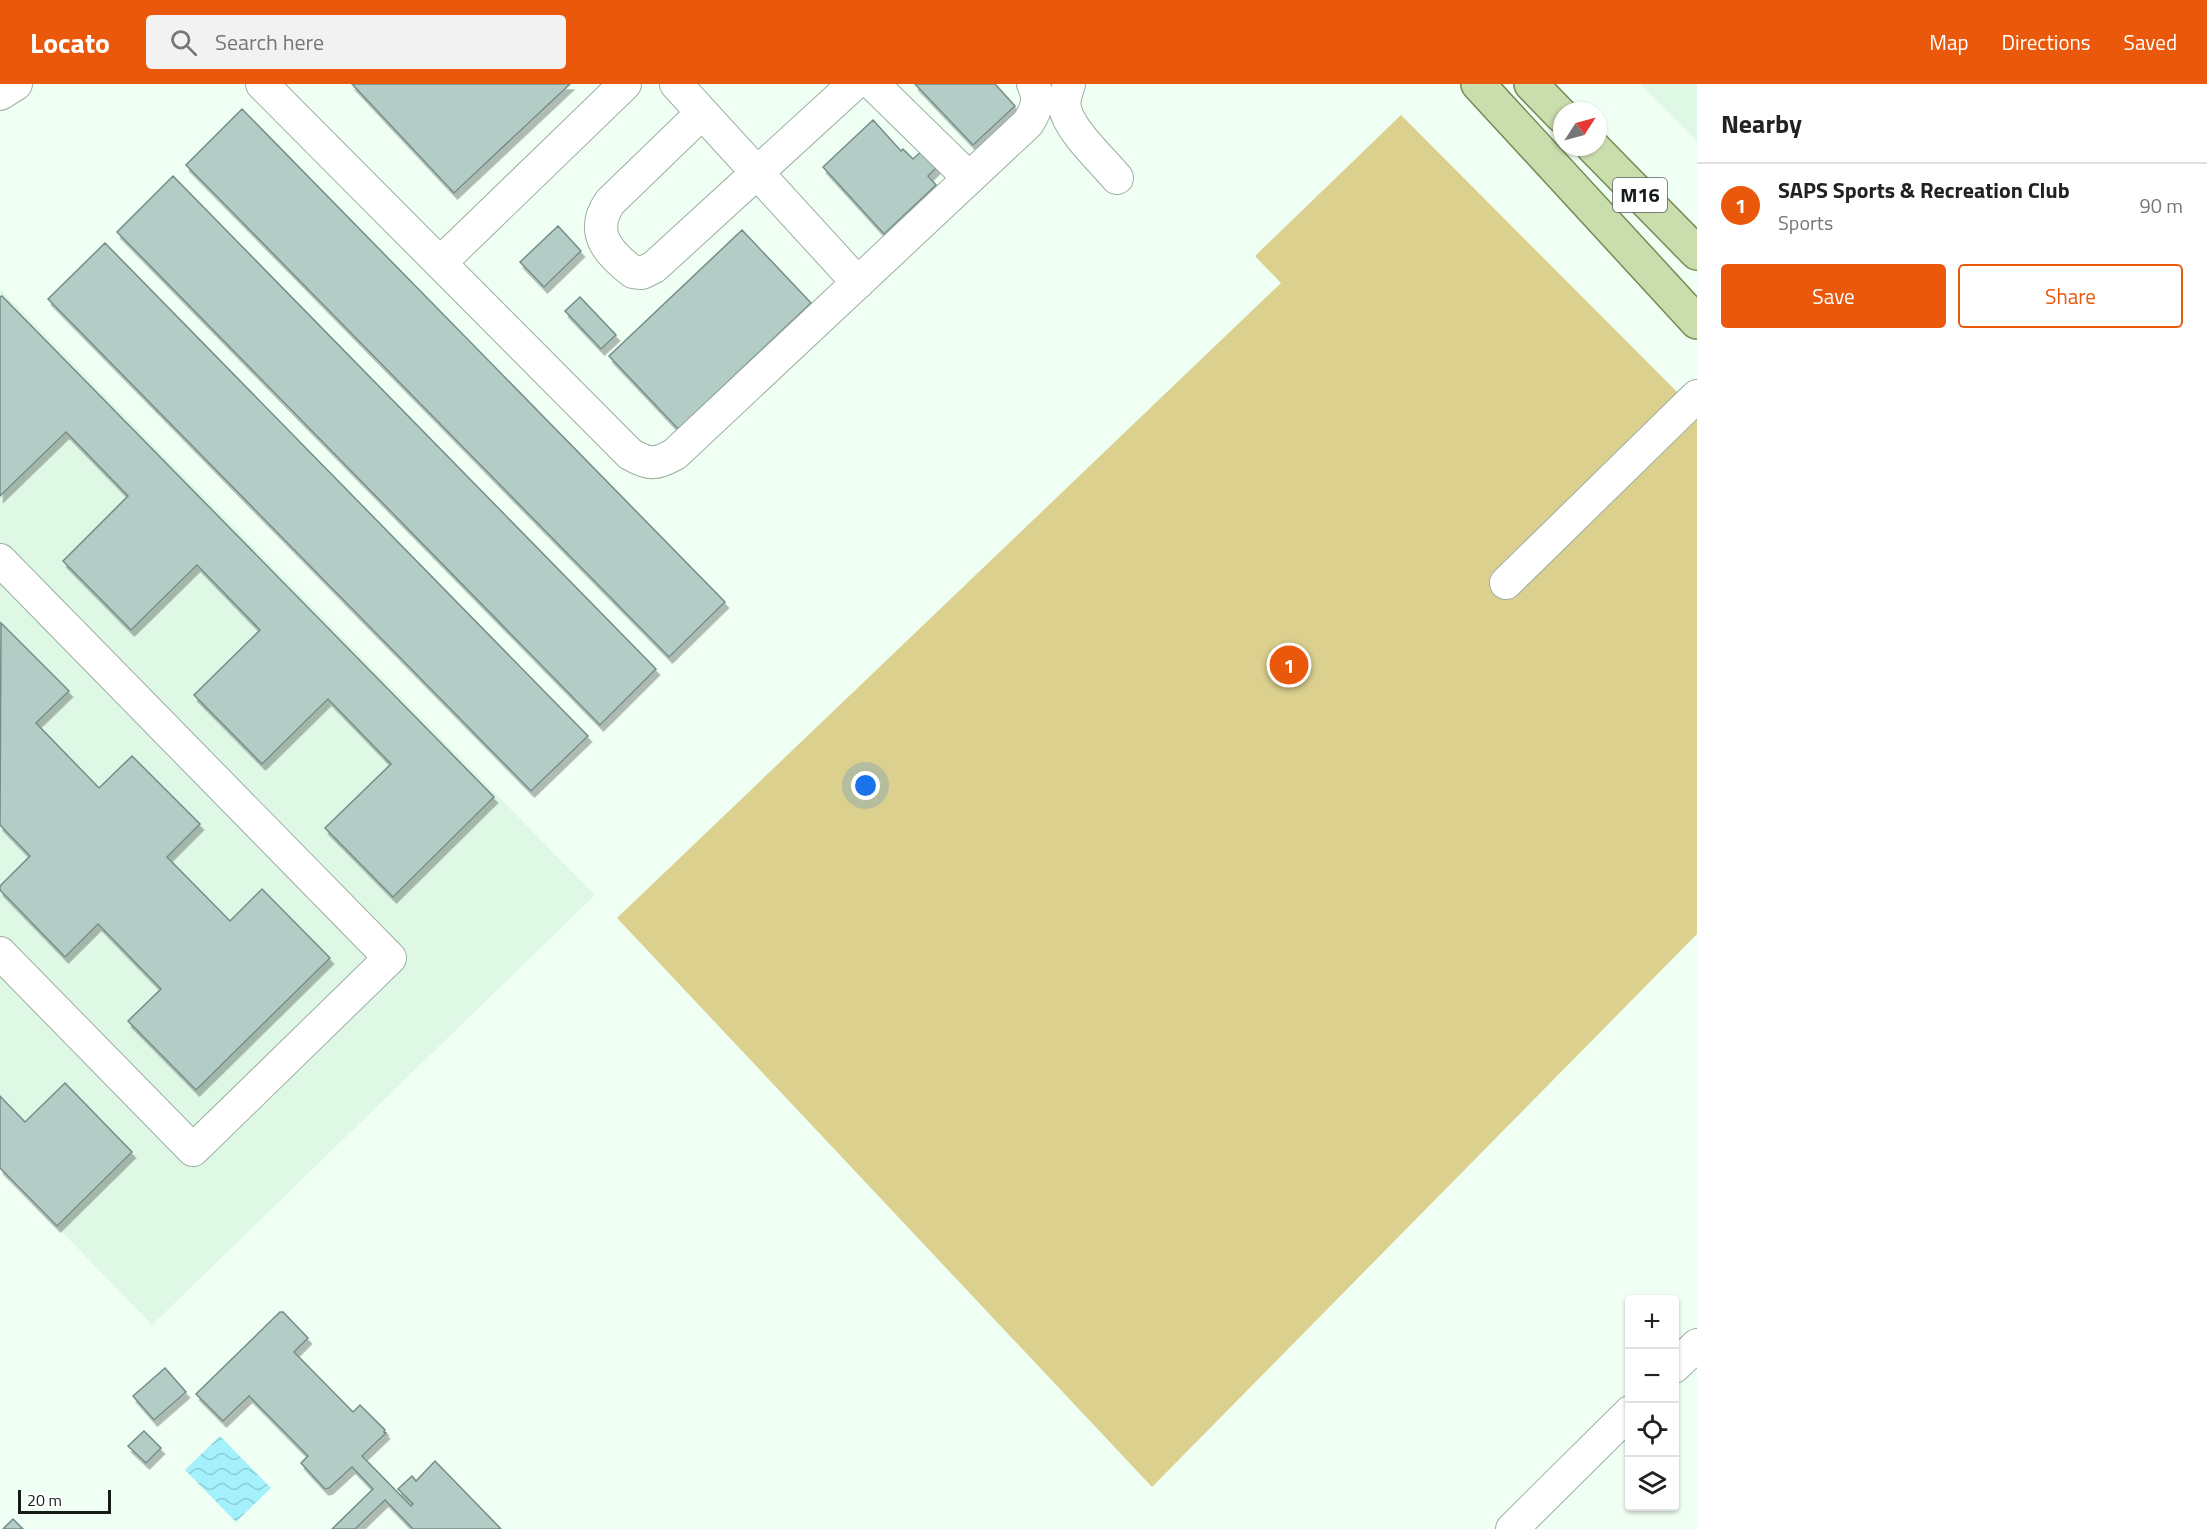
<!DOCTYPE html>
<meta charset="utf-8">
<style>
:root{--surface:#fff;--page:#f2f2f2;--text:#222;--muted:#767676;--line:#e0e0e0;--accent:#ea580c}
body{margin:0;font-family:"Titillium Web",sans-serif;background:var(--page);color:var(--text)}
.controls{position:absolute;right:18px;bottom:18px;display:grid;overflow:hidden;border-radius:6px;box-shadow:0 2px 4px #0004}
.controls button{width:54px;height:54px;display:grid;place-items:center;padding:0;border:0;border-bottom:2px solid var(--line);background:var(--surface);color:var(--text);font:30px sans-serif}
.compass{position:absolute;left:1553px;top:18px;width:54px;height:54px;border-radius:50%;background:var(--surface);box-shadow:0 2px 4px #0004;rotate:54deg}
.scale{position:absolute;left:18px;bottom:15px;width:93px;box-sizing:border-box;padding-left:6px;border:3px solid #151c17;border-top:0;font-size:16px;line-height:21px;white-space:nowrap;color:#151c17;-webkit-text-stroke:4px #fff;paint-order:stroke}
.you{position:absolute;left:866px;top:702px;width:21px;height:21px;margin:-15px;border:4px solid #fff;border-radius:50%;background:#1a73e8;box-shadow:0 0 0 9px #1a73e833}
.badge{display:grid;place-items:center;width:39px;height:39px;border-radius:50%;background:var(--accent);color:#fff;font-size:20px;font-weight:700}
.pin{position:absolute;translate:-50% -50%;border:3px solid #fff;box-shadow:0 2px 6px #0006}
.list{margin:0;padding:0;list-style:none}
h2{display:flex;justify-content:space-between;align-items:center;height:78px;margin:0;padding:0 24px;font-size:26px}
h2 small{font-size:20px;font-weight:400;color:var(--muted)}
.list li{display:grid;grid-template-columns:39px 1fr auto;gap:18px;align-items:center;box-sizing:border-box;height:84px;padding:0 24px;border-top:2px solid var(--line)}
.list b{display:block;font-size:22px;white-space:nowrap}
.list p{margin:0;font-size:20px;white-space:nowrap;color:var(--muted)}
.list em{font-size:20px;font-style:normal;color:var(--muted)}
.actions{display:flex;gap:12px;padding:18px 24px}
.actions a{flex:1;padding:14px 0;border:2px solid var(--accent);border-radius:6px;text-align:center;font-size:21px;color:var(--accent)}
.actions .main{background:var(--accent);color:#fff}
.icon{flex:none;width:33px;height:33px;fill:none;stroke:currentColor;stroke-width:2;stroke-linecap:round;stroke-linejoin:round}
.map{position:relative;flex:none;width:1697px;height:1445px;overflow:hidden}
header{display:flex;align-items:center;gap:36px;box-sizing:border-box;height:84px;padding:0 30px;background:var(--accent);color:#fff}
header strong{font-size:28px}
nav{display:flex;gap:33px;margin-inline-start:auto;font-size:21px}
.search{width:420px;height:54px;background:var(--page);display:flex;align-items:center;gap:15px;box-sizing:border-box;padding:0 21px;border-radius:6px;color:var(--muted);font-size:22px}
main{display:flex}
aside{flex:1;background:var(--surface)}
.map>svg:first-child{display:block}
</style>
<header>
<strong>Locato</strong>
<div class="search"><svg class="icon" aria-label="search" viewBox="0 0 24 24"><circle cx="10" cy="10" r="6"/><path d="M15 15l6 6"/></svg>Search here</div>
<nav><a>Map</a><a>Directions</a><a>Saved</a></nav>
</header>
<main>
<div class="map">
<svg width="1697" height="1445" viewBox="0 0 1697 1445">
<defs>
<pattern id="water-waves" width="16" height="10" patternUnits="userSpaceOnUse" patternTransform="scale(1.5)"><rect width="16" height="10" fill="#a4f0fd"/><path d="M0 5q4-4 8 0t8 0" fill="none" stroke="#8ccdd8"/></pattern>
<filter id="shadow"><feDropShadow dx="3.5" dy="6" stdDeviation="0" flood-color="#0004"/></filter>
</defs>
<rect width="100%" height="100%" fill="#effff3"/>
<path fill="#def8e5" d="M1640 0H1697V57Z
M0 205 595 811 152 1241 0 1084Z"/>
<path fill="#dcd08e" d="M1401 31 1697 328V850L1152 1403 617 834 1281 199 1255 172Z"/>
<path fill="url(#water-waves)" d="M220 1352 271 1404 236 1438 185 1386Z"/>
<path fill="#b3ccc6" stroke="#758d88" stroke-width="1.5" filter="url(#shadow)" d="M352 0H570L454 109Z
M915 0H995L1015 22 973 61Z
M242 25 725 518 669 573 186 81Z
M873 36 901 67 903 65 913 75 924 65 939 81 928 92 936 101 884 150 823 83Z
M173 92 656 585 600 641 117 148Z
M558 142 581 167 544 203 520 178Z
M742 146 811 219 678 345 609 272Z
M105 159 588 652 531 707 48 215Z
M2 212 494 713 393 813 325 744 391 680 328 615 262 680 194 611 260 546 197 481 131 546 63 477 128 412 66 348 0 412V213Z
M580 213 616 251 601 265 565 227Z
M1 539 69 607 36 639 99 704 132 672 200 740 167 773 230 837 262 805 330 874 196 1006 128 937 161 905 98 840 65 873 0 806V802L30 772 0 741Z
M65 999 132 1068 57 1142 0 1084V1012L25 1038Z
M280 1228H283L308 1254 294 1268 353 1328 360 1321 385 1346 384 1348 386 1349 362 1372 411 1422 413 1420 398 1405 412 1392 416 1397 435 1377 501 1445H413L385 1416 355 1445H332L373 1405 352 1383 329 1404 325 1405 301 1379 308 1372 249 1312 223 1337 196 1310Z
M165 1284 186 1308 154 1336 133 1312Z
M144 1347 161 1364 146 1379 128 1362Z
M13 1435 23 1445H3Z"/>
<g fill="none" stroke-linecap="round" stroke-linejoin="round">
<g stroke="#9dafa2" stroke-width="34">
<path id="minor" d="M262 0 630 370C649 381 656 381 675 370L1028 39C1036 26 1041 15 1033 0
M676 0 858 199
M873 0 969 94
M1069 0C1067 7 1063 16 1065 24 1069 46 1102 76 1117 94
M0 10 16 0
M702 29 610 118C589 148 608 169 633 188L642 189 654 183 854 0
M440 179 625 0
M0 476 390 874 193 1066 0 869
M1506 499 1697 312
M1674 1283 1697 1261
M1512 1445 1630 1328"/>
</g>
<g stroke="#748b55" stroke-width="36">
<path id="major" d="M1478 0 1697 238
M1531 0 1562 32
M1593 63 1697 169"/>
</g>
<use href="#minor" stroke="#fff" stroke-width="32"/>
<use href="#major" stroke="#caddad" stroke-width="33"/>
</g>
<g text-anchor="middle" stroke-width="6" stroke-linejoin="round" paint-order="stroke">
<rect fill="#fff" stroke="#5b605d" stroke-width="1.5" x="1613" y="94" width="54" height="34" rx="4.5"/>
<g font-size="20" font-weight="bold" fill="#151c17">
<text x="1640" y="118">M16</text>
</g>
</g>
</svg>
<div class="controls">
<button>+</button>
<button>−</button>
<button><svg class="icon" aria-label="locate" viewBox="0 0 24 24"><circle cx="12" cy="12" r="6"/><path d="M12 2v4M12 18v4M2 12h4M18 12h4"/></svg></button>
<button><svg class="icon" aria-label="layers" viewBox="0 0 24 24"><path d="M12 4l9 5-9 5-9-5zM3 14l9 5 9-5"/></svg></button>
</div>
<svg class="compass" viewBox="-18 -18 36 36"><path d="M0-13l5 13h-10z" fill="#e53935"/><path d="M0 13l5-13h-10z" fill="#767676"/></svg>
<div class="scale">20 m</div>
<div class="you"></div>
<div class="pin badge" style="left:1289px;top:581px">1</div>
</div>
<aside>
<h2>Nearby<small></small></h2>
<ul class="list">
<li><span class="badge">1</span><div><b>SAPS Sports &amp; Recreation Club</b><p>Sports</p></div><em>90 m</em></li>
</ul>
<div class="actions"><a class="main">Save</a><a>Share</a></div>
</aside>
</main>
